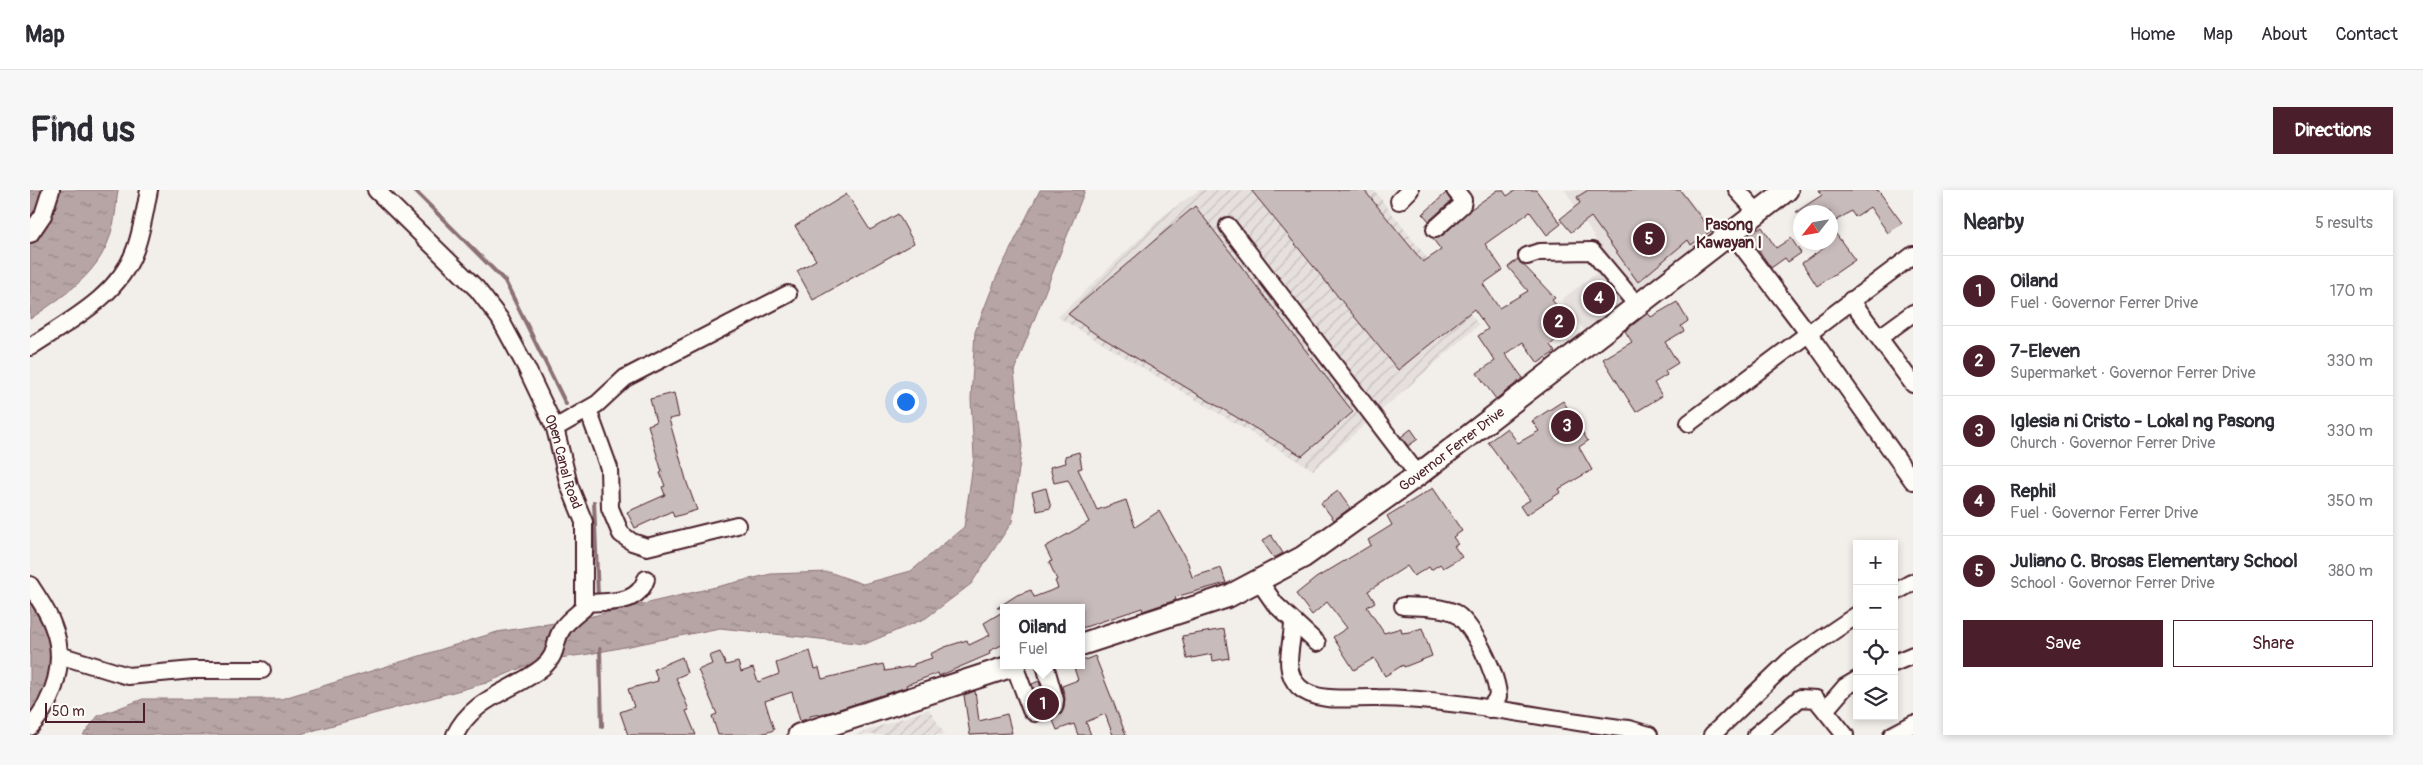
<!DOCTYPE html>
<meta charset="utf-8">
<style>
:root{--surface:#fff;--page:#f7f7f7;--text:#2b2b33;--muted:#7c7c81;--line:#e1e1e2;--accent:#4a1f2b}
body{margin:0;font-family:Pangolin,sans-serif;background:var(--page);color:var(--text)}
.controls{position:absolute;right:15px;bottom:15px;display:grid;overflow:hidden;border-radius:0px;box-shadow:0 2px 8px #0003}
.controls button{width:45px;height:45px;display:grid;place-items:center;padding:0;border:0;border-bottom:1px solid var(--line);background:var(--surface);color:var(--text);font:25px sans-serif}
.compass{position:absolute;left:1763px;top:15px;width:45px;height:45px;border-radius:50%;background:var(--surface);box-shadow:0 2px 8px #0003;rotate:239deg}
.scale{position:absolute;left:15px;bottom:12px;width:100px;box-sizing:border-box;padding-left:5px;border:2px solid #4a1f2b;border-top:0;font-size:14px;line-height:18px;white-space:nowrap;color:#4a1f2b;-webkit-text-stroke:4px #fdfcf7;paint-order:stroke}
.you{position:absolute;left:875px;top:211px;width:18px;height:18px;margin:-12px;border:4px solid #fff;border-radius:50%;background:#1a73e8;box-shadow:0 0 0 8px #1a73e833}
.badge{display:grid;place-items:center;width:32px;height:32px;border-radius:50%;background:var(--accent);color:#fff;font-size:16px;font-weight:700}
.pin{position:absolute;translate:-50% -50%;border:2px solid #fff;box-shadow:0 1px 5px #0006}
.popup{position:absolute;left:970px;top:414px;width:85px;height:65px;box-sizing:border-box;display:grid;place-content:center;border-radius:0px;background:var(--surface);filter:drop-shadow(0 1px 4px #0005);font-size:16px;white-space:nowrap;color:var(--muted)}
.popup b{font-size:19px;color:var(--text)}
.popup::after{content:'';position:absolute;left:50%;top:100%;margin-left:-10px;border:10px solid transparent;border-top-color:var(--surface)}
.list{margin:0;padding:0;list-style:none}
h2{display:flex;justify-content:space-between;align-items:center;height:65px;margin:0;padding:0 20px;font-size:21px}
h2 small{font-size:16px;font-weight:400;color:var(--muted)}
.list li{display:grid;grid-template-columns:32px 1fr auto;gap:15px;align-items:center;box-sizing:border-box;height:70px;padding:0 20px;border-top:1px solid var(--line)}
.list b{display:block;font-size:19px;white-space:nowrap}
.list p{margin:0;font-size:16px;white-space:nowrap;color:var(--muted)}
.list em{font-size:16px;font-style:normal;color:var(--muted)}
.actions{display:flex;gap:10px;padding:15px 20px}
.actions a{flex:1;padding:11px 0;border:1px solid var(--accent);border-radius:0px;text-align:center;font-size:18px;color:var(--accent)}
.actions .main{background:var(--accent);color:#fff}
.icon{flex:none;width:28px;height:28px;fill:none;stroke:currentColor;stroke-width:2;stroke-linecap:round;stroke-linejoin:round}
.map{position:relative;flex:none;width:1883px;height:545px;overflow:hidden;border-radius:0px}
header{display:flex;align-items:center;gap:30px;box-sizing:border-box;height:70px;padding:0 25px;background:var(--surface);border-bottom:1px solid var(--line)}
header strong{font-size:24px}
nav{display:flex;gap:28px;margin-inline-start:auto;font-size:18px}
.intro{display:flex;align-items:center;justify-content:space-between;box-sizing:border-box;height:120px;padding:0 30px}
h1{margin:0;font-size:35px}
.button{padding:12px 22px;border-radius:0px;background:var(--accent);color:#fff;font-size:18px;font-weight:700}
main{display:flex;gap:30px;padding:0 30px}
aside{flex:1;background:var(--surface);border-radius:0px;box-shadow:0 2px 8px #0003}
.map>svg:first-child{display:block}
</style>
<header>
<strong>Map</strong>
<nav><a>Home</a><a>Map</a><a>About</a><a>Contact</a></nav>
</header>
<div class="intro"><h1>Find us</h1><a class="button">Directions</a></div>
<main>
<div class="map">
<svg width="1883" height="545" viewBox="0 0 1883 545">
<defs>
<pattern id="industrial-furrows" width="10" height="10" patternUnits="userSpaceOnUse" patternTransform="scale(1.25)"><rect width="10" height="10" fill="#e5dfdd"/><path d="M-1 1l2-2M0 10L10 0M9 11l2-2" fill="none" stroke="#c6bfbe"/></pattern>
<pattern id="water-ripples" width="26" height="14" patternUnits="userSpaceOnUse" patternTransform="scale(1.25)"><rect width="26" height="14" fill="#b7a5a6"/><path d="M2 4q2-2 4 0t4 0M15 11q2-2 4 0t4 0" fill="none" stroke="#978687"/></pattern>
</defs>
<rect width="100%" height="100%" fill="#f2efeb"/>
<filter id="ink" filterUnits="userSpaceOnUse"><feTurbulence type="fractalNoise" baseFrequency=".02" numOctaves="2"/><feDisplacementMap in="SourceGraphic" scale="10" xChannelSelector="R" yChannelSelector="G"/><feConvolveMatrix kernelMatrix="1 2 1 2 8 2 1 2 1" color-interpolation-filters="sRGB"/></filter>
<g filter="url(#ink)">
<path fill="#e5dfdd" d="M1535 0H1651L1684 39 1606 101 1585 81Z
M1572 79 1595 108 1554 140 1531 110Z"/>
<path fill="url(#industrial-furrows)" d="M1169 0H1344L1449 135 1283 280 1028 127 1133 26Z
M899 519 915 545H825Z"/>
<path fill="url(#water-ripples)" stroke="#8b6f75" d="M0 0H88C86 13 86 26 82 39 72 82 35 105 0 129Z
M1010 0H1055L984 181 992 256 982 332 941 394 896 428 835 454 690 438 559 464 507 471 456 493 267 545H53L68 526 113 509H251L467 442 550 429 741 384 799 382 833 394 881 381 934 337 944 267 941 209 945 142 966 88Z
M0 407C23 452 34 479 0 524Z"/>
<g fill="none" stroke-linecap="round" stroke-linejoin="round">
<path stroke="#8b6f75" stroke-width="4" d="M384 0 475 91 536 214
M564 312 568 407
M570 459 572 537"/>
</g>
<path fill="#c8bbbb" stroke="#4a1f2b" d="M1221 0H1334L1393 72 1411 60 1403 49 1412 46 1441 19 1468 0H1473L1477 6 1486 0H1506L1531 34 1517 45 1500 22 1455 54 1473 80 1453 94 1469 118 1498 101 1478 77 1488 69 1525 108 1522 110 1543 135 1520 155 1525 162 1508 173 1493 152 1475 164 1493 188 1466 209 1447 183 1465 171 1448 146 1458 139 1444 119 1368 180Z
M1558 0H1650L1681 41 1661 55 1658 50 1608 92 1561 27 1541 42 1530 29 1550 13 1547 7Z
M1789 0H1848L1872 33 1858 43 1840 17 1825 27 1821 21 1800 35V22H1766L1792 5Z
M1416 3 1421 11 1399 31 1393 24Z
M817 4 840 40 868 24 884 53 783 110 767 81 786 70 765 36Z
M1165 16 1323 222 1272 266 1064 143 1038 124Z
M1800 36 1825 70 1787 96 1772 73 1794 58 1790 52H1800Z
M1732 37 1746 58 1761 48 1771 63 1758 72 1755 68 1741 78 1719 46Z
M1576 93 1586 105 1561 123 1552 110Z
M1647 112 1658 131 1651 136 1654 141 1635 152 1648 173 1635 181 1637 185 1624 193 1632 206 1606 222 1573 169 1602 152 1595 141 1618 123 1621 127Z
M644 203 649 227 639 229 657 293 667 320 644 327 642 321 605 338 597 322 635 305 632 297 635 296 630 283 632 282 618 235 626 232 620 209Z
M1533 211 1558 251 1549 257 1562 280 1529 299 1531 302 1496 325 1490 316 1500 310 1458 252 1477 238 1488 253 1509 241 1502 231Z
M1381 239 1388 249 1378 256 1371 247Z
M1049 262 1052 278 1048 279 1067 320 1096 310 1105 337 1129 321 1158 373 1162 387 1191 378 1196 393 1145 407 1146 410 1113 421 1112 418 1052 438V418H967L987 405 1001 400 1004 407 1028 398 1025 391 1027 390 1019 372 1022 371 1015 357 1059 332 1038 290 1024 293 1020 277 1036 273 1035 266Z
M1016 298 1021 318 1007 321 1002 302Z
M1403 298 1432 341 1423 347 1428 354 1424 356 1432 367 1413 378 1410 374 1401 380 1399 377 1384 386 1377 376 1338 401 1345 412 1337 417 1354 443 1371 438 1372 443 1379 442 1392 438 1402 466 1374 477 1373 475 1355 486 1344 468 1324 480 1303 447 1317 438 1297 412 1282 425 1266 404 1286 388 1341 355 1338 350 1362 335 1357 326Z
M1308 301 1320 318 1304 330 1291 313Z
M1241 345 1253 363 1244 368 1232 351Z
M974 421V454L959 461 960 464 909 486 908 483 876 495 877 497 800 522 780 526V528L770 531 762 502 735 511 744 540 728 545H688L682 526 687 524 668 480 682 474 679 466 690 462 696 475 708 472 711 482 723 478 728 492 749 484 746 473 780 461 785 479 789 478 792 489 853 474 855 481 884 476V474L902 468 900 464 915 457 937 450 939 455 960 445 954 433Z
M1194 439 1199 468 1183 471 1182 464 1157 469 1152 446Z
M1065 466 1084 514 1096 545H1083L1075 524 1056 532 1061 545H1048L1044 534 1027 540 1022 528 1031 524 1034 518 1035 508 1032 496 1048 490 1043 475H1052V471Z
M652 467 657 483 646 488 659 520 656 521 666 545H598L590 522 604 517 598 499 628 491 624 479Z
M1009 491 1014 510 1008 511 1002 494Z
M945 501 949 531 977 524 982 543 940 545 934 505Z"/>
<g fill="none" stroke-linecap="round" stroke-linejoin="round">
<g stroke="#4a1f2b" stroke-width="20">
<g id="minor">
<path id="s1" d="M346 0 447 99 470 129 496 177 525 238 539 295 554 332V418C547 424 536 432 532 439 523 453 529 463 513 477 484 501 443 507 425 545"/>
<path d="M1707 0 1728 23"/>
<path d="M1369 11 1380 0"/>
<path d="M1198 36 1388 285"/>
<path d="M1405 39 1432 15 1433 10 1425 0"/>
<path d="M1702 43 1778 143 1883 291"/>
<path d="M0 44 13 25 21 0"/>
<path d="M1497 66 1509 62 1562 61 1607 115"/>
<path d="M1821 110 1883 194"/>
<path d="M1850 147 1883 123"/>
<path d="M0 157C39 131 88 107 105 60 112 41 115 20 119 0"/>
<path d="M558 220 579 278 580 318 591 344 602 352 617 357 707 335"/>
<path d="M1659 233 1883 65"/>
<path d="M525 238 567 214 595 188 758 104"/>
<path d="M1229 391 1245 414 1287 453"/>
<path d="M0 395C8 408 18 421 23 436 37 471 25 510 0 537"/>
<path d="M1864 403 1883 392"/>
<path d="M555 413C579 411 607 416 616 389"/>
<path d="M1373 416C1389 417 1408 416 1423 422 1442 431 1468 486 1468 507L1459 519"/>
<path d="M1263 432C1263 455 1251 479 1269 497 1287 514 1324 507 1347 508 1431 509 1515 529 1599 539L1619 545"/>
<path d="M29 465 98 486 163 480H232"/>
<path d="M1864 473 1883 465"/>
<path d="M984 475 1001 520 1005 523 1024 517 1025 510 1015 475"/>
<path d="M1796 519 1815 497 1827 490"/>
<path d="M1682 545 1759 471 1827 425"/>
<path d="M1726 545 1770 508 1786 509 1815 545"/>
<path d="M1862 545 1883 534"/>
</g>
</g>
<g stroke="#4a1f2b" stroke-width="25">
<g id="major">
<path id="s2" d="M1052 454 1199 406 1273 367 1388 285 1757 0"/>
<path d="M769 545 985 475"/>
</g>
</g>
<use href="#minor" stroke="#fdfcf7" stroke-width="16"/>
<use href="#major" stroke="#fdfcf7" stroke-width="21"/>
</g>
</g>
<g text-anchor="middle" stroke-width="4.5" stroke-linejoin="round" paint-order="stroke">
<g font-size="14" fill="#4a1f2b" stroke="#fdfcf7">
<text dy="5" stroke="none"><textPath href="#s2" startOffset="422">Governor Ferrer Drive</textPath></text>
<text dy="5" stroke="none"><textPath href="#s1" startOffset="336">Open Canal Road</textPath></text>
</g>
<g font-size="16" font-weight="bold" fill="#4a1f2b" stroke="#fdfcf7">
<text x="1699" y="40">Pasong<tspan x="1699" dy="18">Kawayan I</tspan></text>
</g>
</g>
</svg>
<div class="controls">
<button>+</button>
<button>−</button>
<button><svg class="icon" aria-label="locate" viewBox="0 0 24 24"><circle cx="12" cy="12" r="6"/><path d="M12 2v4M12 18v4M2 12h4M18 12h4"/></svg></button>
<button><svg class="icon" aria-label="layers" viewBox="0 0 24 24"><path d="M12 4l9 5-9 5-9-5zM3 14l9 5 9-5"/></svg></button>
</div>
<svg class="compass" viewBox="-18 -18 36 36"><path d="M0-13l5 13h-10z" fill="#e53935"/><path d="M0 13l5-13h-10z" fill="#7c7c81"/></svg>
<div class="scale">50 m</div>
<div class="you"></div>
<div class="pin badge" style="left:1013px;top:514px">1</div>
<div class="popup"><b>Oiland</b>Fuel</div>
<div class="pin badge" style="left:1529px;top:132px">2</div>
<div class="pin badge" style="left:1537px;top:236px">3</div>
<div class="pin badge" style="left:1569px;top:108px">4</div>
<div class="pin badge" style="left:1619px;top:49px">5</div>
</div>
<aside>
<h2>Nearby<small>5 results</small></h2>
<ul class="list">
<li><span class="badge">1</span><div><b>Oiland</b><p>Fuel · Governor Ferrer Drive</p></div><em>170 m</em></li>
<li><span class="badge">2</span><div><b>7-Eleven</b><p>Supermarket · Governor Ferrer Drive</p></div><em>330 m</em></li>
<li><span class="badge">3</span><div><b>Iglesia ni Cristo - Lokal ng Pasong</b><p>Church · Governor Ferrer Drive</p></div><em>330 m</em></li>
<li><span class="badge">4</span><div><b>Rephil</b><p>Fuel · Governor Ferrer Drive</p></div><em>350 m</em></li>
<li><span class="badge">5</span><div><b>Juliano C. Brosas Elementary School</b><p>School · Governor Ferrer Drive</p></div><em>380 m</em></li>
</ul>
<div class="actions"><a class="main">Save</a><a>Share</a></div>
</aside>
</main>
